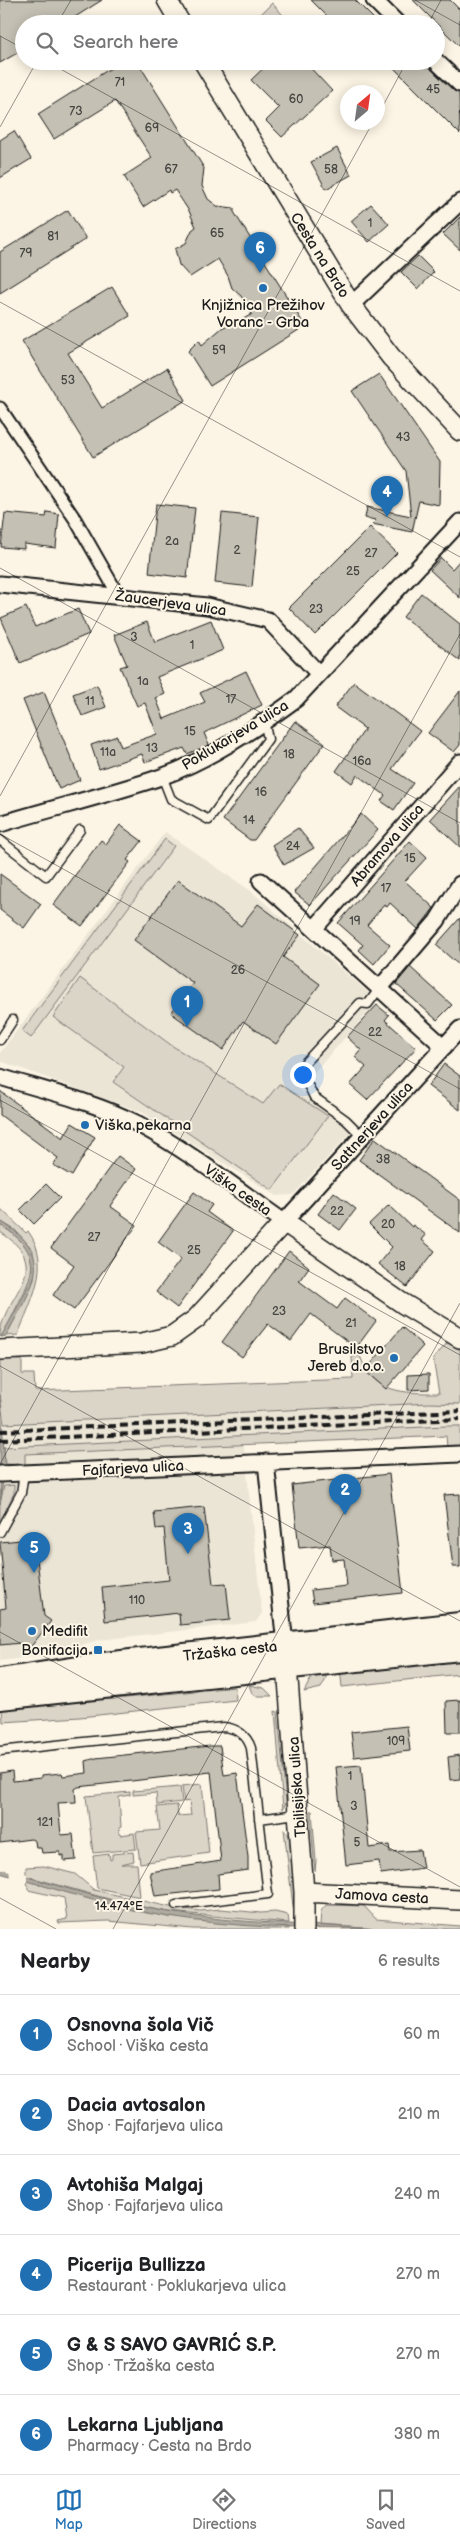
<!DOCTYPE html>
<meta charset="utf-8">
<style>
:root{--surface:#fff;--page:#f6f6f6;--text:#202124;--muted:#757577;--line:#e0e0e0;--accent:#1f6fb2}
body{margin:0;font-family:"Balsamiq Sans",sans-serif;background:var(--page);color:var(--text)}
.compass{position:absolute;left:340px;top:85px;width:45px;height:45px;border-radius:50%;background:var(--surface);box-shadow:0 2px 12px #0003;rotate:29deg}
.you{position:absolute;left:302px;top:1074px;width:18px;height:18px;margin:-12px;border:4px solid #fff;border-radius:50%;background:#1a73e8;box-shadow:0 0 0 8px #1a73e833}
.badge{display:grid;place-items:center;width:32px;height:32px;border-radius:50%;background:var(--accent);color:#fff;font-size:16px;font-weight:700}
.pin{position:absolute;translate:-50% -41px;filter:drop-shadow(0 1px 2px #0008)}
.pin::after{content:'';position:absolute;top:26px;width:18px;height:15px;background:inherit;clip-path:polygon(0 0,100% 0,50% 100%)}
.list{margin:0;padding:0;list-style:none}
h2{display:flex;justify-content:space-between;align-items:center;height:65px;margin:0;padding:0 20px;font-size:21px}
h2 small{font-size:16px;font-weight:400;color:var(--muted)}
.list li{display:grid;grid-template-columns:32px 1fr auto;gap:15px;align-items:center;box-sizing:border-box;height:80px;padding:0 20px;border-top:1px solid var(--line)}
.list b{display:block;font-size:19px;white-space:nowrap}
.list p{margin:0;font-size:16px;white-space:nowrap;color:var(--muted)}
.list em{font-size:16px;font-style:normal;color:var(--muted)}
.icon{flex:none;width:28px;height:28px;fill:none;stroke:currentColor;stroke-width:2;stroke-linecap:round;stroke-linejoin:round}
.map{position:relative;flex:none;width:460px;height:1929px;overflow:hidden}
.search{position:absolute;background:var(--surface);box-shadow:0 2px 12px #0003;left:15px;right:15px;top:15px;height:55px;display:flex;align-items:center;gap:12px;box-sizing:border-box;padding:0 18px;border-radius:28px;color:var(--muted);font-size:19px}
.sheet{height:545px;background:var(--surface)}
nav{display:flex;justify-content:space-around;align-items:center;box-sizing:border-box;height:70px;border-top:1px solid var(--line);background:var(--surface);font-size:14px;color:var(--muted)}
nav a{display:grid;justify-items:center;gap:2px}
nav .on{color:var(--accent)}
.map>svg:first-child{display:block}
</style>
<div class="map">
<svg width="460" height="1929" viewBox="0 0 460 1929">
<rect width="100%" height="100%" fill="#fcf5e5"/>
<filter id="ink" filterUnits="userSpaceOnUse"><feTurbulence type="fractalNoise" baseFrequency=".02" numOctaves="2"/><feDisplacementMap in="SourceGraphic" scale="10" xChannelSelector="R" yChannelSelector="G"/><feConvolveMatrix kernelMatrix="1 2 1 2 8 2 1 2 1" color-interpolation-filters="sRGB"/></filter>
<g filter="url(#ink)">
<path fill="#ebe5d6" d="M165 832 251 891 378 1001 299 1089 353 1130 293 1195 277 1196 142 1112 0 1061V1053Z
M430 1403H460V1426L243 1438 262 1613 256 1622 99 1640 45 1655 0 1661V1424Z"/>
<path fill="#dbd5c8" stroke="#7c7872" d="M272 3 291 24H251Z
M165 839 174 846 31 1038 22 1031Z
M80 978 171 1045 263 1104 279 1084 328 1116 272 1190 113 1082 124 1067 53 1017Z
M0 1208 26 1233 28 1231C53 1265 30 1301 18 1335L6 1336 34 1280 33 1250 15 1230 0 1221Z
M0 1225C41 1250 37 1268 17 1306 12 1316 7 1330 0 1337 0 1296 59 1269 0 1232Z
M448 1342 460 1350V1404L430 1403 4 1424 0 1395V1359L22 1360V1374H34L35 1391 353 1379 352 1356H360C374 1394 403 1393 439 1393L433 1359Z
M445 1426H460V1447H447L446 1436 25 1454V1465L5 1464 4 1447Z
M14 1485V1493L0 1522V1504L4 1486Z
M460 1656V1674L342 1687 340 1668Z
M326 1671V1679L321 1688 304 1692 311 1678Z
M249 1685 264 1688 272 1696H256L252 1693Z
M235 1687 236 1700 80 1717 3 1722 2 1710 69 1699H115Z
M275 1711 278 1712 286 1802 283 1809Z
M202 1784 209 1853 140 1863 136 1832 160 1830 157 1807 177 1805 178 1816 191 1815 189 1801 184 1802 182 1786Z
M180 1787 182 1802 157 1805 156 1793 133 1795V1791Z
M130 1792V1795L119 1797 121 1827 119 1828 120 1835 134 1833 136 1849 93 1853 86 1796Z
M310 1811H312L316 1861 315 1871Z
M284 1829 289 1835 297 1915H294Z
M133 1852 134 1861 121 1864H137L140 1897 97 1888 93 1856 109 1854 110 1860 112 1859V1854Z
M44 1866 75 1874 94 1890 170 1907 200 1911 221 1909 261 1913 275 1912 288 1915 289 1923 169 1912 123 1903 26 1876V1867Z
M27 1880 122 1907 169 1917 289 1927V1929H193L108 1921 59 1923 58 1921 67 1919 64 1898 28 1890Z
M326 1905 364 1906 376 1919 460 1926V1929H378L320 1925 321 1911Z"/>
<path fill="#b0aba1" stroke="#75726c" d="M0 1221C60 1257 31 1287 6 1336L1 1337C24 1292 57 1259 0 1225Z
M0 1395 5 1464 0 1504Z
M0 1869C56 1885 112 1903 169 1912 238 1924 309 1924 378 1929 309 1929 237 1928 169 1917 112 1908 56 1889 0 1873Z"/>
<path fill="#fcf5e5" d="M9 1868 27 1874V1883L10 1878Z"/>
<path fill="#c4c0b3" stroke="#1c1c1c" d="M0 0H102L64 24H24V49L0 63Z
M311 0H355L379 24H335Z
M413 0H450L460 10V47Z
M122 61H137L204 168 202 186 208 199 217 206 234 208V212L305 326 210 386 188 351 199 340 202 345 223 327 235 324 252 314 241 296 232 288 228 276 218 259 190 277 179 265 175 249 186 243 192 230 196 227 189 211 175 190 170 193 169 190 143 207 124 176 152 158 115 101 54 139 38 114Z
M271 61H304L332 91 282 137 266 121 279 108 251 80Z
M387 61H427L430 68 454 91 459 93 460 134Z
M14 131 31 159 0 178V140Z
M337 148 351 175 326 189 311 162Z
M371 204 389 224 369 242 351 221Z
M68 210 86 239 0 293V252Z
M460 217V250L443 234Z
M418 256 434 272 418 289 401 272Z
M112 287 130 316 68 353 102 408 167 368 186 400 93 457 22 341Z
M379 374 440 462 439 505 419 501 412 532 372 524 376 520 365 518 367 507 411 516 406 471 352 391Z
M156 504 195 508 187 578 149 573Z
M47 512 59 514 56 548 24 544V549L1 547 5 513 46 517Z
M222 513 259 517 252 587 215 583Z
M370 527 397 553 315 635 289 608Z
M441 558 452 569 460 560V598L430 570Z
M421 593 460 624V661L403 617Z
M26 607 35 627 78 609 89 634 20 663 1 618Z
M211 620 223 650 157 677 165 694 156 698 164 719 205 702 200 693 246 671 262 705 204 733 209 745 187 754 184 748 145 762 142 754 99 769 91 745 117 736 121 747 157 734 145 703 137 706 120 667 127 665 114 635 147 622 155 642Z
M354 682 420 731 392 769 413 783 394 810 381 801 385 795 357 775 352 783 336 771 365 729 335 707Z
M97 685 106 707 82 716 73 694Z
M460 691V745L454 752 428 733Z
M44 692 80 780 59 789 23 700Z
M295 721 325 743 254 840H250L223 820Z
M460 786V847L430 819Z
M361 814 378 830 310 905 294 892Z
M120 825 142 841 127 860 130 862 82 926 53 905 101 840 106 844Z
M298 828 314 848 284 865 272 845Z
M410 841 427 857 405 881 434 908 418 929 390 903 387 907 384 905 367 925 390 945 374 964 359 950 363 945 338 923Z
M0 874 41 904 24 928 0 910Z
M178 880 241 926 258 904 300 935 283 957 320 984 276 1044 243 1021 223 1050 171 1013 193 983 134 940Z
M460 918V966L436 945Z
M410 967 452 1005 437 1020 396 984Z
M377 1005 389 1015 385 1020 416 1048 367 1100 350 1085 366 1067 355 1057 361 1050 347 1037Z
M444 1064 460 1076V1110L428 1086Z
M0 1091 63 1138 72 1123 95 1137 72 1176 53 1165 58 1158 0 1115Z
M375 1138 460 1200V1233L359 1160Z
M118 1156 136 1169 110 1206 137 1225 74 1310 53 1295 74 1265 51 1248Z
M46 1184 60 1198 34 1224 20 1210Z
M194 1192 212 1205 207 1212 233 1231 177 1308 156 1292 181 1259 158 1242Z
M334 1192 356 1209 340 1230 318 1214Z
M389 1205 412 1227 413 1225 426 1235 422 1240 435 1251 407 1287 378 1264 392 1247 369 1224Z
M289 1251 309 1267 299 1281 337 1309 345 1298 376 1321 356 1348 311 1314 291 1341 268 1324 242 1357 222 1342Z
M402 1327 423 1346 386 1389 365 1371Z
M429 1374V1389L408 1390V1375Z
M389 1474 403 1593 313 1603 311 1590 347 1586 344 1559 332 1560 330 1545 299 1548 292 1485Z
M460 1494V1567H453L444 1495Z
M204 1507 213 1584 226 1583 230 1620 180 1625 179 1613 105 1621 102 1587 169 1580 164 1528 156 1529 154 1512Z
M27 1532 41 1543 36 1551 44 1616 51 1621 29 1649 21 1643 0 1645V1609L6 1608 0 1542 21 1540Z
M460 1700V1732H447L446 1701Z
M407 1726 410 1751 354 1757 351 1732Z
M210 1746H220L224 1775 237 1773 248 1857V1870L218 1874 219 1889 155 1896 150 1872 221 1861 211 1772 78 1787 75 1789 76 1802 58 1803 61 1835 73 1834 76 1860 64 1861V1855L60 1856V1852L42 1853 41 1848H36L35 1841 31 1839 0 1843V1773L12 1771 13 1781 41 1778V1775L62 1773 63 1776 87 1773 86 1761 96 1758Z
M460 1755V1779L450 1780 448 1757Z
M361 1765 369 1848 389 1845 390 1852 420 1850 423 1868 381 1874 379 1861 346 1865 336 1767Z"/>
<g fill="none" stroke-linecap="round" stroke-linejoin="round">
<g stroke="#1c1c1c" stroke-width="11">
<path id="service" d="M162 776 171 799 209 820 268 739 264 721
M0 840 46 876 80 830
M0 1040 13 1020
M362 1136 346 1120 314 1097 309 1087 300 1076 299 1069 360 1003 368 1004 379 989
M0 1532 21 1493 24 1473
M0 1751 223 1727C236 1728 247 1735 251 1748L268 1894 176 1905
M259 1819 297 1814"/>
</g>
<g stroke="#1c1c1c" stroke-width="15">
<path id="pedestrian" d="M0 408 75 519 119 596"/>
</g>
<g stroke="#1c1c1c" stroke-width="19">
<path id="minor" d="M374 0 398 24
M436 61 460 84
M351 305 460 202
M0 584 207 606 268 620 318 673
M0 824C53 808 108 795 161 777 209 760 255 729 296 699L460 522
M261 881 314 929
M379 989 437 921 460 884
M444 1047 314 929 460 762
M0 1077C46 1091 95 1102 138 1124 189 1151 237 1189 284 1222L460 1029
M266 1462 285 1645
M0 1474 460 1454"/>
</g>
<g stroke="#1c1c1c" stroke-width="22">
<path id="tertiary" d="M167 0 181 24
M203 61 351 305 391 357 460 431
M0 1350 142 1343 172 1336 196 1319 284 1222 402 1303 460 1338
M286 1653 304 1892V1929
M304 1892 460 1900"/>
</g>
<g stroke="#1c1c1c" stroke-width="28">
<path id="primary" d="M0 1681 104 1665 460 1625
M0 1697 460 1648"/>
</g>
<use href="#service" stroke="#fcf5e5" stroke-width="8"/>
<use href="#pedestrian" stroke="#fcf5e5" stroke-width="11"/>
<use href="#minor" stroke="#fcf5e5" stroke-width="15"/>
<use href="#tertiary" stroke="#fcf5e5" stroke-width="19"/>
<use href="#primary" stroke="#fcf5e5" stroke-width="24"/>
<path stroke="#1c1c1c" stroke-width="4" stroke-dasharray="8 4" stroke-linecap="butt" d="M0 1431 460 1411
M0 1440 460 1419"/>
</g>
</g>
<path fill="none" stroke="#1c1c1c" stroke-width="1" stroke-opacity="0.45" d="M415 0 460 25M57 24 71 0M428 24 441 0M0 36 24 49M46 61 460 291M378 115 407 61M0 127 37 61M0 302 460 557M0 568 460 823M0 796 373 122M0 834 460 1089M0 1100 460 1355M0 1366 460 1621M0 1464 460 634M0 1632 460 1887M0 1898 56 1929M113 1929 460 1303"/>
<g fill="#1f6fb2" stroke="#fcf5e5" stroke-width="2">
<circle cx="263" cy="288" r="5"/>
<circle cx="85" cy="1125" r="5"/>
<circle cx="394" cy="1358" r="5"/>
<circle cx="32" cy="1631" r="5"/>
<rect x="93" y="1645" width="10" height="10" rx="2.5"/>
</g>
<g text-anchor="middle" stroke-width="4" stroke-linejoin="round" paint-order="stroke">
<g font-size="12" fill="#464542">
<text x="120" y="86">71</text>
<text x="433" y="93">45</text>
<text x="296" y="103">60</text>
<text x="76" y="115">73</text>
<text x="152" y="132">69</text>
<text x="171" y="173">67</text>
<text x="331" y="173">58</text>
<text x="370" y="227">1</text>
<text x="217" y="237">65</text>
<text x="53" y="240">81</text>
<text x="26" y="257">79</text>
<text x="219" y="354">59</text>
<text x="68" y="384">53</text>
<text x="403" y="441">43</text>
<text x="172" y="545">2a</text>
<text x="237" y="554">2</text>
<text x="371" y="557">27</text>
<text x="353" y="575">25</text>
<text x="316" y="613">23</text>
<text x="134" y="641">3</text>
<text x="192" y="649">1</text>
<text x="143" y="685">1a</text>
<text x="231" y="703">17</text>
<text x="90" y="705">11</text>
<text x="190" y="735">15</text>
<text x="152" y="752">13</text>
<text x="108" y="756">11a</text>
<text x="289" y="758">18</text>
<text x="362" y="765">16a</text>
<text x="261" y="796">16</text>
<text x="249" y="824">14</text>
<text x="293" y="850">24</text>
<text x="410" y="862">15</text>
<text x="386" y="892">17</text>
<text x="355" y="925">19</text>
<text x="238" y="974">26</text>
<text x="375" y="1036">22</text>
<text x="383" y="1163">38</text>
<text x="337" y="1215">22</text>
<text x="388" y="1228">20</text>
<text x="94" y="1241">27</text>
<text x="194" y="1254">25</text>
<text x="400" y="1270">18</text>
<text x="279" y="1315">23</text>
<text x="351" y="1327">21</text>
<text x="137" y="1604">110</text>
<text x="396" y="1745">109</text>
<text x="350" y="1780">1</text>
<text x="354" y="1810">3</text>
<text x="45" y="1826">121</text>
<text x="357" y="1846">5</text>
</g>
<g font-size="15" fill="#1c1c1c" stroke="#fcf5e5">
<text transform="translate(320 255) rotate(58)" y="5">Cesta na Brdo</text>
<text transform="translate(171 603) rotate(8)" y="5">Žaucerjeva ulica</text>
<text transform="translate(235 735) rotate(-31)" y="5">Poklukarjeva ulica</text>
<text transform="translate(387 845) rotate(-49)" y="5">Abramova ulica</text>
<text transform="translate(372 1126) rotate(-48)" y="5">Sattnerjeva ulica</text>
<text transform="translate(238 1190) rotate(35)" y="5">Viška cesta</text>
<text transform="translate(133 1468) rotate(-3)" y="5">Fajfarjeva ulica</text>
<text transform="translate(230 1651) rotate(-6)" y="5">Tržaška cesta</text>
<text transform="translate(297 1787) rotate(-94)" y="5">Tbilisijska ulica</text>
<text transform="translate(382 1896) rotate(3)" y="5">Jamova cesta</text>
</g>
<g font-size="15" fill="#1c1c1c" stroke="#fcf5e5" text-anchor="start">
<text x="263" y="310" text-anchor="middle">Knjižnica Prežihov<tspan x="263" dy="17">Voranc - Grba</tspan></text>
<text x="95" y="1130">Viška pekarna</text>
<text x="384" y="1354" text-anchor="end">Brusilstvo<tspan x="384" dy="17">Jereb d.o.o.</tspan></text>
<text x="42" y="1636">Medifit</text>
<text x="88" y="1655" text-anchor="end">Bonifacija</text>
</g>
</g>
<g font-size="12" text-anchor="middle" fill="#1c1c1c" stroke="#fcf5e5" stroke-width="4" stroke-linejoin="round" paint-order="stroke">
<text x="119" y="1910">14.474°E</text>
</g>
</svg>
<svg class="compass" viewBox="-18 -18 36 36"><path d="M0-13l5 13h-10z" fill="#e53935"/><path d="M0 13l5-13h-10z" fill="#757577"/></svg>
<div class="you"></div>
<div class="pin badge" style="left:187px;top:1027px">1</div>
<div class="pin badge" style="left:345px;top:1515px">2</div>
<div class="pin badge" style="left:188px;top:1554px">3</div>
<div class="pin badge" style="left:387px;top:517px">4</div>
<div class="pin badge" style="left:34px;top:1573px">5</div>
<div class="pin badge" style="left:260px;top:273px">6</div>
<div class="search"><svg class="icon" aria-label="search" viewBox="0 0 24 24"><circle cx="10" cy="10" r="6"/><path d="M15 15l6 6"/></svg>Search here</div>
</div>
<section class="sheet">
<h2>Nearby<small>6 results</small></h2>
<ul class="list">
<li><span class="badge">1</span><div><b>Osnovna šola Vič</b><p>School · Viška cesta</p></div><em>60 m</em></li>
<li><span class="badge">2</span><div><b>Dacia avtosalon</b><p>Shop · Fajfarjeva ulica</p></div><em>210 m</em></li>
<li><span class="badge">3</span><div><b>Avtohiša Malgaj</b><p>Shop · Fajfarjeva ulica</p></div><em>240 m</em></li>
<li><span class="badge">4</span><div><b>Picerija Bullizza</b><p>Restaurant · Poklukarjeva ulica</p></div><em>270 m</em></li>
<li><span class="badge">5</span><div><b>G &amp; S SAVO GAVRIĆ S.P.</b><p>Shop · Tržaška cesta</p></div><em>270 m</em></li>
<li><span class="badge">6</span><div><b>Lekarna Ljubljana</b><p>Pharmacy · Cesta na Brdo</p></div><em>380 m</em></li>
</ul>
</section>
<nav>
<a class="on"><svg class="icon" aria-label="map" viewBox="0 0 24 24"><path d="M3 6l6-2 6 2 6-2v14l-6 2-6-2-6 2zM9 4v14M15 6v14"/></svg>Map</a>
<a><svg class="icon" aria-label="directions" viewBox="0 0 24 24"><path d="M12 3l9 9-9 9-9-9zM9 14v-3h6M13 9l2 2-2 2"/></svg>Directions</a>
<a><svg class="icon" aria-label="saved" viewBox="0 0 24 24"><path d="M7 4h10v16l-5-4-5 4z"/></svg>Saved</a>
</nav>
